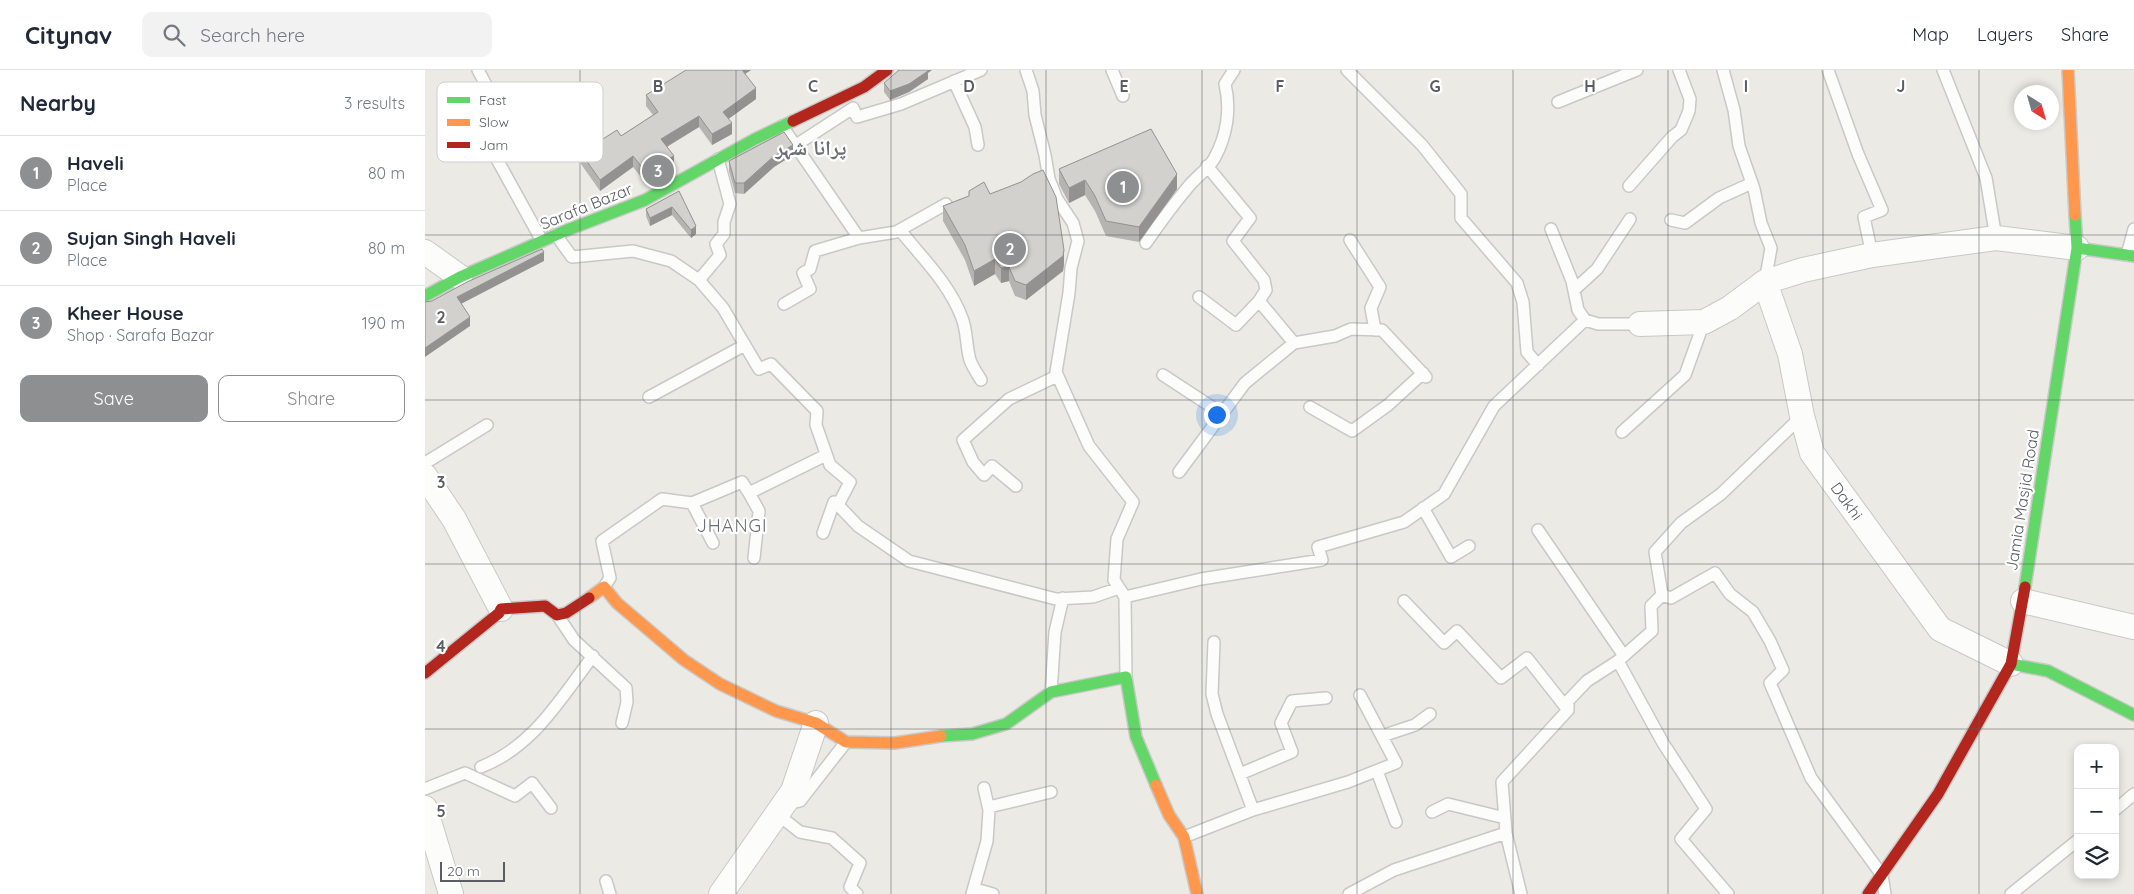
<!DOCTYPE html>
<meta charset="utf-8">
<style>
:root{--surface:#fff;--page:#f2f2f3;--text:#1f2937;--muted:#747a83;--line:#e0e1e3;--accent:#8d8f91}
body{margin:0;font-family:Quicksand,"Noto Naskh Arabic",sans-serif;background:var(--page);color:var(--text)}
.controls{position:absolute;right:15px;bottom:15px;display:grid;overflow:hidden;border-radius:10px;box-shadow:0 2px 8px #0003}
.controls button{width:45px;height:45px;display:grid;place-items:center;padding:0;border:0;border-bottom:1px solid var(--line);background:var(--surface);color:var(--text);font:25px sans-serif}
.compass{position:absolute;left:1589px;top:15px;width:45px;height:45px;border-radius:50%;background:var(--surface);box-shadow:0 2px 8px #0003;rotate:143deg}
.scale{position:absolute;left:15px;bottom:12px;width:65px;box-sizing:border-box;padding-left:5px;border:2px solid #5a5e64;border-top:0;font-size:14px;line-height:18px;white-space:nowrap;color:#5a5e64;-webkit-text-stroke:4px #fff;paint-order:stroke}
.you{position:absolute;left:791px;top:344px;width:18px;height:18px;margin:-12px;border:4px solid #fff;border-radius:50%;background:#1a73e8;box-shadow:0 0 0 8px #1a73e833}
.badge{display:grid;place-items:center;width:32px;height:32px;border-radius:50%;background:var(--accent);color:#fff;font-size:16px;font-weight:700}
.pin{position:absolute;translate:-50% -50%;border:2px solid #fff;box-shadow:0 1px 5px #0006}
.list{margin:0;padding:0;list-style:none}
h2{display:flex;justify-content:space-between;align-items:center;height:65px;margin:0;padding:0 20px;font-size:21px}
h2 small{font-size:16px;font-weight:400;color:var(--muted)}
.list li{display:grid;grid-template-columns:32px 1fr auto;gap:15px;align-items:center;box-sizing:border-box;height:75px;padding:0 20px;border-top:1px solid var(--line)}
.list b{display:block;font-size:19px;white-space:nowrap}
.list p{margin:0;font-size:16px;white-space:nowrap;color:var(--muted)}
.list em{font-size:16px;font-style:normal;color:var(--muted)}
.actions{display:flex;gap:10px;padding:15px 20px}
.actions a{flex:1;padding:11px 0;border:1px solid var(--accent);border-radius:10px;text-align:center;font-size:18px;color:var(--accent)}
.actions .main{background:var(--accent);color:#fff}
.icon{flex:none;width:28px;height:28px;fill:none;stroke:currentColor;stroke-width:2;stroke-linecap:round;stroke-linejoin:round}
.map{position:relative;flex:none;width:1709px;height:824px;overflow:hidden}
header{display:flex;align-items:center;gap:30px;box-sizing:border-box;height:70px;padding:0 25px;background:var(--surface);border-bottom:1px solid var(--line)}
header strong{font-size:24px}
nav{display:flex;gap:28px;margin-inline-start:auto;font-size:18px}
.search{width:350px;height:45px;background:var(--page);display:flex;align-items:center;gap:12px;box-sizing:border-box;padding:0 18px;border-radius:10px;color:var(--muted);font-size:19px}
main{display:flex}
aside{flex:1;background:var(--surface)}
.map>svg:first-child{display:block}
</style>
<header>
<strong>Citynav</strong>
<div class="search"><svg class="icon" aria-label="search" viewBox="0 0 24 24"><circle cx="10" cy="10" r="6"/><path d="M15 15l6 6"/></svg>Search here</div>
<nav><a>Map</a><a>Layers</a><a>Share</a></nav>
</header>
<main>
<aside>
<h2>Nearby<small>3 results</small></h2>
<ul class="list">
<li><span class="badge">1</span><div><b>Haveli</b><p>Place</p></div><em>80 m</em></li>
<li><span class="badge">2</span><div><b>Sujan Singh Haveli</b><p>Place</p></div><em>80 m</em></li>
<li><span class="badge">3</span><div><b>Kheer House</b><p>Shop · Sarafa Bazar</p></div><em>190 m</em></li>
</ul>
<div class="actions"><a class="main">Save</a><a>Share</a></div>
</aside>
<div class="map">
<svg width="1709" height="824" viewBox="0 0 1709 824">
<rect width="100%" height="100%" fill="#eceae4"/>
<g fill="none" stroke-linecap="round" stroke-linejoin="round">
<g stroke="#c8c8c7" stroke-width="14">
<path id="lane" d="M53 0 74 39 52 53 117 171
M601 0 608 21 610 45 620 85 624 109 632 129 648 153 653 171 646 198 644 223 631 302 664 376 708 432 692 469 689 510 700 527 701 607
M687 0 698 26
M922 0 997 75 1036 124V148L1092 213 1098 232 1102 282 1113 295
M1298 0 1309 40 1314 76 1329 119 1336 153 1346 178 1340 212
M1403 0 1433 84 1457 140 1439 147 1447 185
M1518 0 1561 108 1571 168
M529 11 550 57 553 75
M1133 32 1212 0
M357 56 434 168
M371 75 428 38 432 47 476 34 556 0
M293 89 305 134 299 152V164L291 174 295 185 274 210 298 238 334 299 346 294 392 341 391 355 405 395 425 412 413 435 433 456 484 491 631 529 668 527 694 518
M1204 116 1247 67 1256 60 1264 41 1265 29 1254 0
M1246 150 1260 153 1294 128 1327 113
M1126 159 1147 211 1153 240 1160 250 1173 254H1215
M475 160C497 188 524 213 537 248 542 261 541 273 544 286 545 294 552 303 556 310
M131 165 147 187 208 181 246 191 274 210
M925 170 955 217 946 238 950 260
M721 173C734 154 748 135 763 117 770 108 783 99 789 89 802 66 806 39 800 14L809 0
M1702 185 1709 159
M1149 220 1172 199 1205 149
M774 227 811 255 834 231 841 220 839 210 808 171 825 148 782 96
M834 231 869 273
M359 234 385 219 378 203 385 199 390 181 434 168 471 162 521 134
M738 305 796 343
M224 327 320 275
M885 337 927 361 963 335 998 303
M1197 362 1260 305 1279 252
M0 393 62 355
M754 402 820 313 869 273 910 266 926 259 957 260 1001 307
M591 416 567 396 559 405 548 392 538 370 584 329 632 306
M324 423 334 441 329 488
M267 433 288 473
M998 438 1026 487 1044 476
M1113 460 1199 586
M398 463 409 432 413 435
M179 517 185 508 177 471 237 429 267 433 317 412 324 423 401 385
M1237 525 1246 528 1290 503 1305 524 1328 542 1345 571 1358 600 1345 613 1386 708 1457 805 1460 824
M1237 525 1230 482 1256 453 1296 424 1377 346
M700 527 776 509 897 490 893 477 979 452 1019 424 1069 336 1160 250
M979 531 1019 573 1032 561 1076 608 1102 588 1143 640
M133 546 149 570 201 618 202 632 197 653
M789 572 787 624 792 644 828 740
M1193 591 1238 673 1281 739 1256 769 1303 824
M626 622 630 562 638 528
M957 666 990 655 1005 644
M56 697C109 676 135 629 168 586
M952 701 971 752
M815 704 867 682 856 653 867 631 901 628
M0 719 40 703 90 726 107 713 126 738
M366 733 375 731 421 672
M564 737 626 722
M1690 740 1709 724
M1007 742 1023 734 1080 748
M352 744 375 762 407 768 435 793 425 817 432 824
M759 767 828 740 923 712 971 693 935 625
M181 811 185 824
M550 819 568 824
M547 824 562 771 564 740 559 718
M924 824 969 800 1081 763
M1096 824 1081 763 1077 712 1143 640V631L1162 611 1193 591 1227 561 1226 536 1237 525
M1586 824 1653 770"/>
</g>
<g stroke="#c8c8c7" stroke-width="26">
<path id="street" d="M0 182 35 207
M1340 212 1365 284 1377 346 1387 383 1515 559 1586 594
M1215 254 1279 252 1305 238 1340 212 1378 200 1447 185 1571 168 1652 178
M0 406 29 449 76 539
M1598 531 1709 557
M0 738 26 824
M296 824 368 721 391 653"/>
</g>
<g stroke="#c9c9c8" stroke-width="14">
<path id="fast" d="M1652 178 1709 186
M0 226 35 207 140 161 220 130 330 69 368 51
M1600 517 1652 178 1650 145
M1586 594 1623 601 1709 645
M516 666 547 664 581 654 626 622 701 607 711 667 731 715"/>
</g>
<g stroke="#c9c9c8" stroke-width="14">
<path id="slow" d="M1643 0 1650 145
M164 528 179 517 192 533 259 590 295 614 351 641 391 653 421 672 470 673 516 666
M731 715 744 745 759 767 772 824"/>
</g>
<g stroke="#c9c9c8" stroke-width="14">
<path id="jam" d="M368 51 439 17 462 0
M0 603 74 543 76 539 120 536 132 545 141 543 164 528
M1443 824 1513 724 1586 594 1600 517"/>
</g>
<use href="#lane" stroke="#fcfcfb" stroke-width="11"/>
<use href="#street" stroke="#fcfcfb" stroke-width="24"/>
<use href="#fast" stroke="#63d668" stroke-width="11"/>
<use href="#slow" stroke="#ff974d" stroke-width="11"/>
<use href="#jam" stroke="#b3261e" stroke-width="11"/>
</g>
<path fill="#b5b4b0" d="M326 0 320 4 331 29 303 49 307 64 287 75 274 57 242 77 249 96 220 112 208 97 175 121 156 94V83L196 66 228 45 221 36V25Z
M503 3V9L484 22 465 30 459 22V13Z
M368 85 349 97 319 124 310 123 304 101V91Z
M634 99 752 119 714 172 681 166 670 141 660 125 644 133 634 114Z
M254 121 271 164 266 168 247 145 225 156 221 146V139Z
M544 121 565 124 639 194 638 201 601 230 590 226 584 211 576 213 570 204 549 216 540 190 518 151V136L544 126Z"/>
<path fill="#939290" d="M315 0H326L315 7Z
M500 0H507L503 3V9L484 22 465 30V21Z
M331 18V29L298 53V42Z
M274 46V57L236 80V69Z
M307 53V64L287 75V64Z
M368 75V85L349 97 319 124V113L349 86Z
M208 86V97L175 121V110Z
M249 86V96L220 112V101Z
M752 104V119L714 172V157Z
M660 110V125L644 133V118Z
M247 137V145L225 156V148Z
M271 156V164L266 168V160Z
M639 180V194L638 201 601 230V215Z
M119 182V191L32 236V227Z
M570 189V204L549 216V201Z
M584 197V211L576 213V198Z
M45 247V256L0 287V278Z"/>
<path fill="#d2d1cd" stroke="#939290" d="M261 0H317L331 18 298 42 307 53 287 64 274 46 236 69 249 86 220 101 208 86 175 110 156 83 192 60 196 66 233 42 221 25Z
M474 0H503V1L484 14 465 21 459 13Z
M726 59 752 104 714 157 681 151 670 126 660 110 644 118 634 99Z
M359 62 368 75 349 86 319 113H310L304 91Z
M618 100 631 127 639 180 638 186 601 215 590 211 584 197 576 198 570 189 549 201 540 175 518 136 544 126V121L559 112 565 124 596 112 608 104Z
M254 121 271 156 266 160 247 137 225 148 221 139Z
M117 179 119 182 32 227 45 247 0 278V232L7 231 42 212Z"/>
<path fill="none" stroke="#5a5e64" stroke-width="1" stroke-opacity="0.55" d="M155 0V824M311 0V824M466 0V824M621 0V824M777 0V824M932 0V824M1088 0V824M1243 0V824M1398 0V824M1554 0V824M0 165H1709M0 330H1709M0 494H1709M0 659H1709"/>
<g text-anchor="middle" stroke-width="4.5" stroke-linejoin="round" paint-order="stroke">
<g font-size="16" fill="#5a5e64" stroke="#fff">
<text transform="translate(161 136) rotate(-22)" y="6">Sarafa Bazar</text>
<text transform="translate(1597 430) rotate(-81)" y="6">Jamia Masjid Road</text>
<text transform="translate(1422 431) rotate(54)" y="6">Dakhi</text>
</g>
<g font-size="18" letter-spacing="1" fill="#6b7076" stroke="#fff">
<text x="307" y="462">JHANGI</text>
</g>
<g font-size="21" font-weight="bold" fill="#6b7076" stroke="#fff">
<text x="386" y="85">پرانا شہر</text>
</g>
</g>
<rect x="12" y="12" width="166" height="80" rx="8" fill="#fff" stroke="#cecfd0" stroke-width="1"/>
<rect x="22" y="27" width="23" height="6" fill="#63d668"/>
<rect x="22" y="49" width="23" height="7" fill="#ff974d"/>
<rect x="22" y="72" width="23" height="6" fill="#b3261e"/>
<g font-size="14" fill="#5a5e64">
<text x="54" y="35">Fast</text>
<text x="54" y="57">Slow</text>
<text x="54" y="80">Jam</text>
</g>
<g font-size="16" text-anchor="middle" font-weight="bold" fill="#5a5e64" stroke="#fff" stroke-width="4.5" stroke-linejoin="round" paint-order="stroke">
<text x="233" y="22">B</text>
<text x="388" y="22">C</text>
<text x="544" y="22">D</text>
<text x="699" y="22">E</text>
<text x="855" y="22">F</text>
<text x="1010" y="22">G</text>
<text x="1165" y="22">H</text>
<text x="1321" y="22">I</text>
<text x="1476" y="22">J</text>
<text x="16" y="253">2</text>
<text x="16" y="418">3</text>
<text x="16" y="582">4</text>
<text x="16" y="747">5</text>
</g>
</svg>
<div class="controls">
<button>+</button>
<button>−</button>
<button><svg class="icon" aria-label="layers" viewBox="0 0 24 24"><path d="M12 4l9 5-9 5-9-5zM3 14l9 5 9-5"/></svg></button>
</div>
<svg class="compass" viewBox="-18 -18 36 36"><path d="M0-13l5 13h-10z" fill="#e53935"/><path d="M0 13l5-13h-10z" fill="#747a83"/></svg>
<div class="scale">20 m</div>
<div class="you"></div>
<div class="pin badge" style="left:698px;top:117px">1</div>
<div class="pin badge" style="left:585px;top:179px">2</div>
<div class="pin badge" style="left:233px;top:101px">3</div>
</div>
</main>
